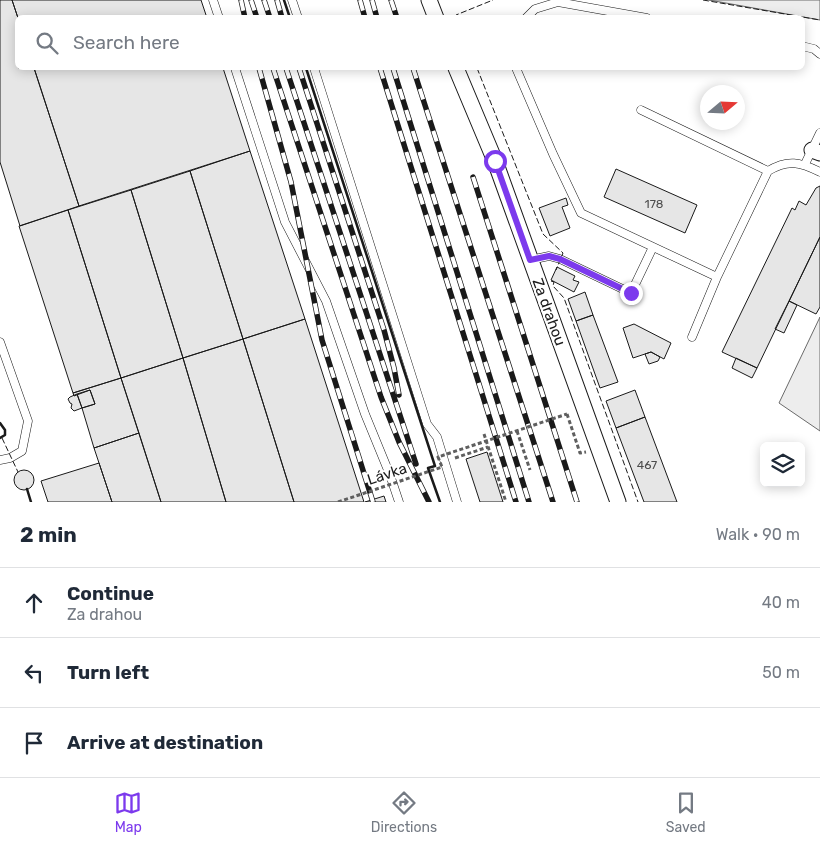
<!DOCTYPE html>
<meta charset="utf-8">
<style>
:root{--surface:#fff;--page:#f6f6f7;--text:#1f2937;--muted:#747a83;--line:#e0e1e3;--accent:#7c3aed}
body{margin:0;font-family:Rubik,sans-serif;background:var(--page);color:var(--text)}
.controls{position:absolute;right:15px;bottom:15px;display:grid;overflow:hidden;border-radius:8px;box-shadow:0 2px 12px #0003}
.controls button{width:45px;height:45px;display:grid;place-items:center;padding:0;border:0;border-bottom:1px solid var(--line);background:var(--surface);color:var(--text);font:25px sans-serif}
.compass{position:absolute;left:700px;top:85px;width:45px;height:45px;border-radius:50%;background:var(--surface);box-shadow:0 2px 12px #0003;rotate:71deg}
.stop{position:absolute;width:15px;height:15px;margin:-11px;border:4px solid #7c3aed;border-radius:50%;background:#fff}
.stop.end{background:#7c3aed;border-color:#fff;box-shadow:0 1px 5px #0008}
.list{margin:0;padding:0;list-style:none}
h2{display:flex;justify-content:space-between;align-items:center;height:65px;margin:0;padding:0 20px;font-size:21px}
h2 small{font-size:16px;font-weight:400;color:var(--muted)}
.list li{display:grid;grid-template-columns:32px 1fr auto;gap:15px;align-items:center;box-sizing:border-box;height:70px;padding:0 20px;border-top:1px solid var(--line)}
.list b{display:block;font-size:19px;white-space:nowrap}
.list p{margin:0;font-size:16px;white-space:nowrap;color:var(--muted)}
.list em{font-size:16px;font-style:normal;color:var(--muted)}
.icon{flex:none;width:28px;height:28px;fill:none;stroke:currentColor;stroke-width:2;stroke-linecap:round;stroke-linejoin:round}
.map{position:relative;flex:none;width:820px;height:502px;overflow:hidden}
.search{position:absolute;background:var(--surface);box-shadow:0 2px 12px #0003;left:15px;right:15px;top:15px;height:55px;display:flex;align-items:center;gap:12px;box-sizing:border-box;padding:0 18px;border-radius:8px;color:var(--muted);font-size:19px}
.sheet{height:275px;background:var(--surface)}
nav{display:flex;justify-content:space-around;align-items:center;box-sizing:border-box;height:70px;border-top:1px solid var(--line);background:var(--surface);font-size:14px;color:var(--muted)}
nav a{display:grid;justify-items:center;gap:2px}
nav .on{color:var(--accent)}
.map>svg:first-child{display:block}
</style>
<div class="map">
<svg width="820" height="502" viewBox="0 0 820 502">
<rect width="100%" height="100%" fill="#fff"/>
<path fill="#ededed" stroke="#6a6a6a" d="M709 0H820V20Z
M820 317V431L779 403Z"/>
<path fill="#e6e6e6" stroke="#1a1a1a" d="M0 0H12L18 18V68H34L79 206 20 226 0 162Z
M12 0H201L207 18H18Z
M34 68H223L250 151 79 206Z
M250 151 305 319 243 339 190 171Z
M616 169 697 205 685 233 604 197Z
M190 171 243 339 183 358 131 190Z
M820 186V237L757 368 722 352 792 208 795 210 799 201 806 205 816 188Z
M131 190 183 358 121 378 68 210Z
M566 198 568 205 562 207 570 228 550 236 539 208Z
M68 210 121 378 73 393 19 226Z
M820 237V307L816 314 789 301Z
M557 267 575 276 573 280 579 282 574 292 551 280Z
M585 292 593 315 576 321 568 299Z
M789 301 797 305 784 333 775 329Z
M593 315 618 382 600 388 576 321Z
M305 319 364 502H294L243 339Z
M634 324 671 343 664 359 651 352 633 358 623 328Z
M243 339 294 502H226L183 358Z
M651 352 660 357 658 361 649 364 645 354Z
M183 358 226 502H161L121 378Z
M736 358 757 368 752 378 732 368Z
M121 378 139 433 94 448 82 408 95 404 90 390 74 396 73 393Z
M90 390 95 404 82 408 77 394Z
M635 390 645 417 616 428 606 401Z
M77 394 82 408 74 411 71 408 72 404 70 403 68 399 70 397Z
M645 417 677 502H644L616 428Z
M139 433 161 502H112L94 448Z
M487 452 503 502H480L466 459Z
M99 463 112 502H48L41 481Z
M14 480a10 10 0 1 1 20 0a10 10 0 1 1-20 0Z
M384 496 386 502H365Z"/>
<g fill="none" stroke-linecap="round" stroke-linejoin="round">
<g stroke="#1a1a1a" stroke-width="9">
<path id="lane" d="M213 0 219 18
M292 0 298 18
M526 18 535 9 558 2 647 18
M802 46 814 49 820 54
M235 68 285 222 326 301 365 414 390 475 399 502
M314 68 427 424 437 437 457 502
M516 68 553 154 581 213 717 277
M641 110 768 171
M805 164 820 133
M530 260 549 256 560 259 631 293 653 247
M692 337 717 277 768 171C788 159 800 162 820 172
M0 342 28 421 22 451 10 458 0 460"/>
</g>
<g stroke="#1a1a1a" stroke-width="17">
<path id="street" d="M429 0 436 18
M456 68 495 161 618 502
M812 150 820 153"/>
</g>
<path stroke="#5f5f5f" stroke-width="3" stroke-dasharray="4 2.5" stroke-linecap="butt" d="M567 414 580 453 586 452
M517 431 530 470
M484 434 506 502
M455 458 488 447"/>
<use href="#lane" stroke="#fff" stroke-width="8"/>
<use href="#street" stroke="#fff" stroke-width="15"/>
<g stroke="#1a1a1a" stroke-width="5.5">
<path id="rail" d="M241 0 245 18
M251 0 257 18
M264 0 270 18
M277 0 282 18
M360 0 365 18
M372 0 377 18
M391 0 397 18
M259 68 291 182 322 340 373 502
M273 68 381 397 399 442 429 502
M286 68 416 464
M299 68 384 330 394 368 399 395
M380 68 516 502
M393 68 529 502
M413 68 553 502
M473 177 577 502"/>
</g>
<use href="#rail" stroke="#fff" stroke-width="4" stroke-dasharray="11" stroke-linecap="butt"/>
<path stroke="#5f5f5f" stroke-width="3" stroke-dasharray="4 2.5" stroke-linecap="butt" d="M338 502 442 467 438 457 567 414"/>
<path stroke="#1a1a1a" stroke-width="1" stroke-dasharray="6 2.5" stroke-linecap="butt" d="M703 0 820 20
M457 18 456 15 493 0
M477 68 543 234 563 253 556 270
M551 281 554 282 553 286 564 298 638 502
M2 438 18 472"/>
<path stroke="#1a1a1a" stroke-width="2.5" d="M284 0 290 18
M306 68 435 466 428 468 440 502
M0 423 5 430V435L0 438
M27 489 31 502"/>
</g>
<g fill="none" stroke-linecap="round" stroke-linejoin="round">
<path stroke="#7c3aed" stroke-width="6" d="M495 161 530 260 549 256 560 259 631 293"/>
</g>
<g text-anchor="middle" stroke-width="4" stroke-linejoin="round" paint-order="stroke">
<g font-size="12" fill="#4d4d4d">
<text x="654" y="208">178</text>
<text x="647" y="469">467</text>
</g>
<g font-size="15" fill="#1a1a1a" stroke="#fff">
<text transform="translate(549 312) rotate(70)" y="5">Za drahou</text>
<text transform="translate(387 474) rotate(-18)" y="5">Lávka</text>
</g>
</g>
</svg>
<div class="controls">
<button><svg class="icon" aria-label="layers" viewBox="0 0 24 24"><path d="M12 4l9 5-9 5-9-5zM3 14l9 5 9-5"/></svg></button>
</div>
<svg class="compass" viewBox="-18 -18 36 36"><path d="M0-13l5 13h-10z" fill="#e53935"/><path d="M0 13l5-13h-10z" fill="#747a83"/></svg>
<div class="stop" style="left:495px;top:161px"></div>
<div class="stop end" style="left:631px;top:293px"></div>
<div class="search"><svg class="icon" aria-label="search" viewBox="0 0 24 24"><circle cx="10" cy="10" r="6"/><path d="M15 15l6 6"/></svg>Search here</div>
</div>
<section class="sheet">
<h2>2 min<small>Walk · 90 m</small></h2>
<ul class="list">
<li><svg class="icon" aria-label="ahead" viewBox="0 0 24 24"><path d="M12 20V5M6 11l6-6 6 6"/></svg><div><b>Continue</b><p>Za drahou</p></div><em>40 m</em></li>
<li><svg class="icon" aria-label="left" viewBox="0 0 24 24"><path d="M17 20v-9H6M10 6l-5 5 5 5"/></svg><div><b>Turn left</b></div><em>50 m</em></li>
<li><svg class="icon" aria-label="arrive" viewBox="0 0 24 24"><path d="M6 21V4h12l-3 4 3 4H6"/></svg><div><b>Arrive at destination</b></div></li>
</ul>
</section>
<nav>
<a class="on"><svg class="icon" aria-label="map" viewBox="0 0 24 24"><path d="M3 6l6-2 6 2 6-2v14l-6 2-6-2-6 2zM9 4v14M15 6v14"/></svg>Map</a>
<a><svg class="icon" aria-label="directions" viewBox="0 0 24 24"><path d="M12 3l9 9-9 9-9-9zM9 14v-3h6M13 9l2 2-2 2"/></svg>Directions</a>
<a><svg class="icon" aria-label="saved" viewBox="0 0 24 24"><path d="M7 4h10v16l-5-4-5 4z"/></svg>Saved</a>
</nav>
